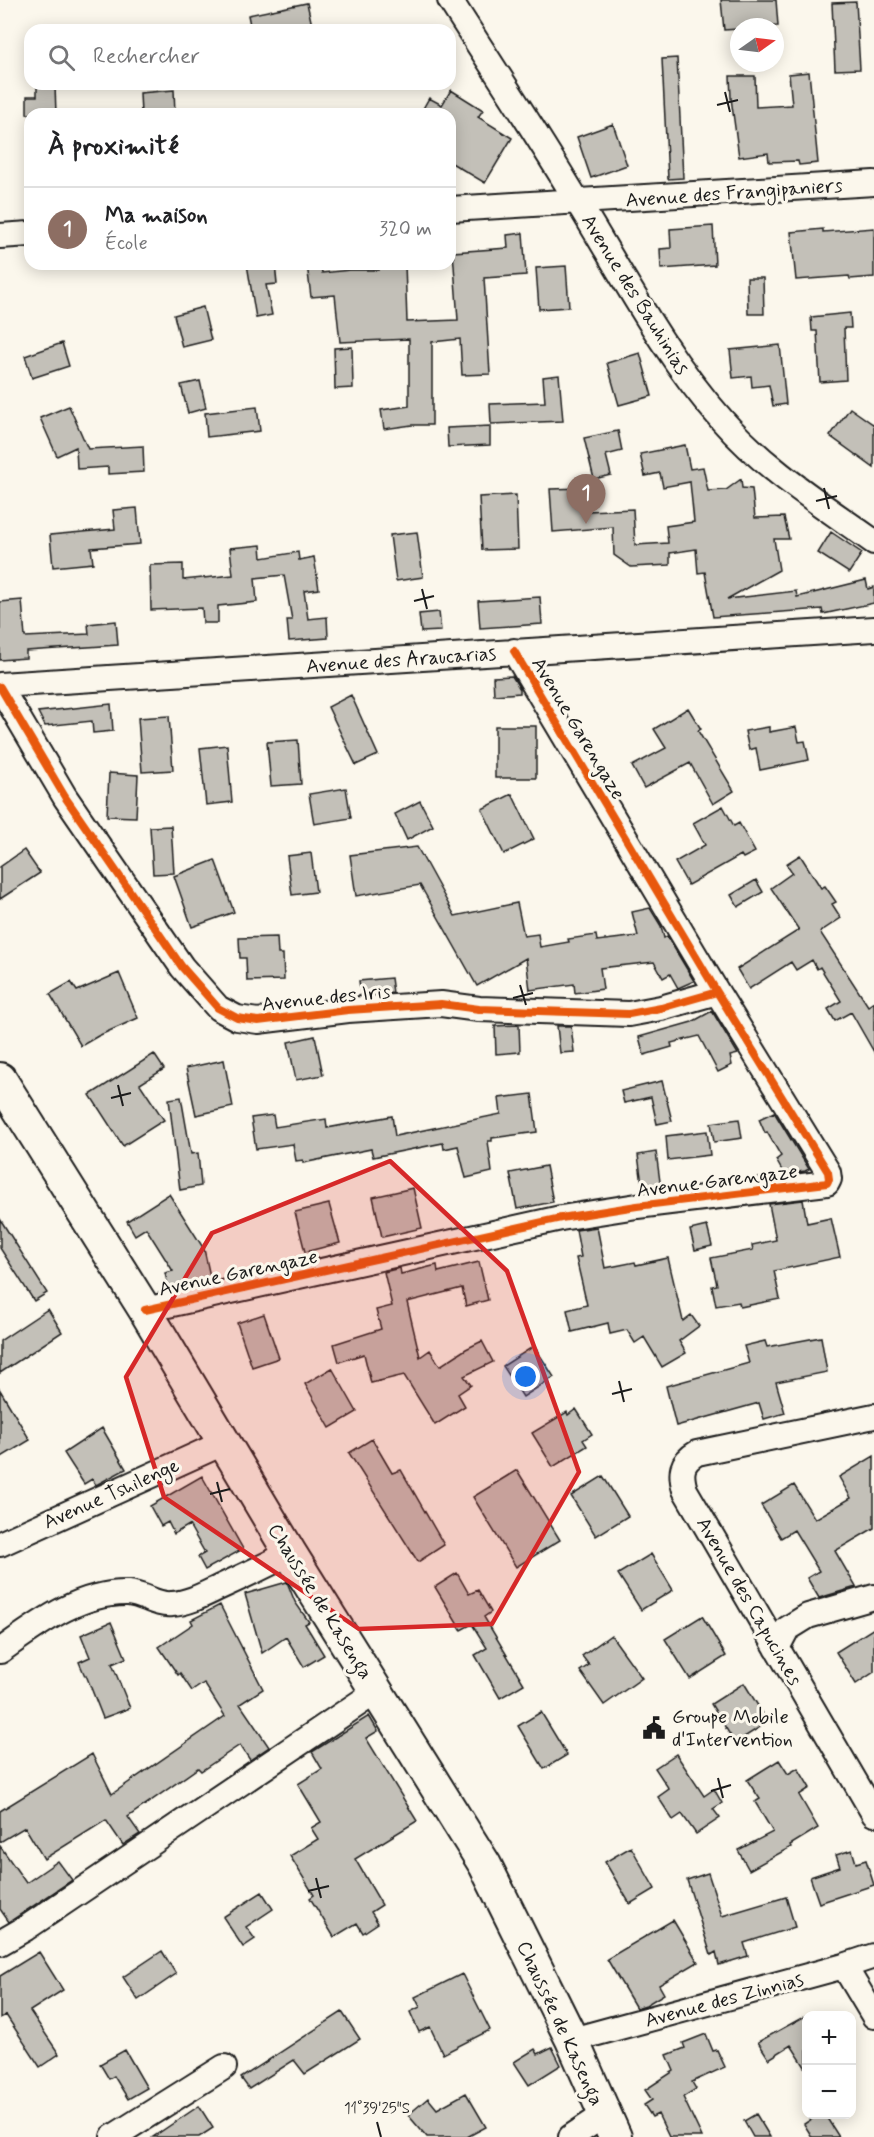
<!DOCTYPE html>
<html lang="fr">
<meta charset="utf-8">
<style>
:root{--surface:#fff;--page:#f6f6f6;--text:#202124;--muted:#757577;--line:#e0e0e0;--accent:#0b8043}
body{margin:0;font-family:Mynerve,sans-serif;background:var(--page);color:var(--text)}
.controls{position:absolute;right:18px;bottom:18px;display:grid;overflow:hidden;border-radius:12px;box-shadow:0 3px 15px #0003}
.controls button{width:54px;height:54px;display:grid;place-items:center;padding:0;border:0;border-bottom:2px solid var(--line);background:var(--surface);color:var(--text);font:30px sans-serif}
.compass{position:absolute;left:730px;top:18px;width:54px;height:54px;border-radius:50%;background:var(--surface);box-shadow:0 3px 15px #0003;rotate:76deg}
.you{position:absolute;left:526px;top:1377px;width:21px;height:21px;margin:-15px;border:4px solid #fff;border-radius:50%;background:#1a73e8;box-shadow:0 0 0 9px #1a73e833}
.badge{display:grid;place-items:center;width:39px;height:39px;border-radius:50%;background:var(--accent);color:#fff;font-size:20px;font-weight:700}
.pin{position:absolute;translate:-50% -50px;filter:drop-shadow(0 2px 3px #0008)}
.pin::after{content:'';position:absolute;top:32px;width:21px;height:18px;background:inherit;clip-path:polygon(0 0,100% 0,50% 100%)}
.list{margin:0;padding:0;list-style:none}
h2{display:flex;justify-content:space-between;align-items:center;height:78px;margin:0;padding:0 24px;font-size:26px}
h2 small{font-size:20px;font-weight:400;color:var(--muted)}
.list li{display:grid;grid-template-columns:39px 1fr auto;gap:18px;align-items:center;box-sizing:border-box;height:84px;padding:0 24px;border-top:2px solid var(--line)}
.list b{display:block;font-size:22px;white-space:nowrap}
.list p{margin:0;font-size:20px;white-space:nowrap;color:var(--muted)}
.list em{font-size:20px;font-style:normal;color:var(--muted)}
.icon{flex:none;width:33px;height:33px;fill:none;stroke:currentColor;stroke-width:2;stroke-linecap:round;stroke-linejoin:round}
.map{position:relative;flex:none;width:874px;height:2137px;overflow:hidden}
.search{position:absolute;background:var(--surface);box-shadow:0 3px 15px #0003;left:24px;top:24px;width:432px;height:66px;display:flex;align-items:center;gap:15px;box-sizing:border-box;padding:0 21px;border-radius:18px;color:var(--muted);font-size:22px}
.panel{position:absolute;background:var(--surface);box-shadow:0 3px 15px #0003;left:24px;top:108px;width:432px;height:162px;border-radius:18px}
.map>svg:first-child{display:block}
</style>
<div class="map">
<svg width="874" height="2137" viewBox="0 0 874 2137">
<rect width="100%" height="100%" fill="#fbf7ec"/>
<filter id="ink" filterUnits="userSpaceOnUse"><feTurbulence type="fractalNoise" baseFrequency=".0167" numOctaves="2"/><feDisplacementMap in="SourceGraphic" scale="12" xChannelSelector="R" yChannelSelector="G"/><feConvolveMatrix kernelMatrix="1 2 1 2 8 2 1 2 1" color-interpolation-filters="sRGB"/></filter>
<g filter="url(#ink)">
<path fill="#c3c0b8" stroke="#1c1c1c" stroke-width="1.5" d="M721 0H776L778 26 739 27V29L724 30Z
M856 2 860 69 835 70 832 3Z
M307 3 313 30H251L248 15Z
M677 58 683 178 668 179 662 59Z
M809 72 818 163 799 165 798 161 769 162 768 153 739 157 731 98 730 76H755L756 107 792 105 789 74Z
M55 86 56 114H27V96H37V87Z
M174 90 175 114H141L140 93Z
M451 90 483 110 478 117 512 138 485 183 450 162V114H420L429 98 442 105Z
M613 124 627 165 591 178 577 137Z
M713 226 715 265 661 269 660 249 671 248 670 229Z
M874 228V277L850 279 849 276 796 280 791 232 823 229V232Z
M523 233 526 275 484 278 490 374 462 375 460 339 432 342V425H412L384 429 381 410 409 406V339L340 342 335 295 311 297 307 264H321L322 273 350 270H379L378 265 405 264 407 322 458 320 453 252 508 248 507 235Z
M247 264H275L277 284 266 285 272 315 256 318Z
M566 266 569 307 539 309 536 268Z
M747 278H763L764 314H748Z
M203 307 211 340 182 347 174 315Z
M850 313 851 328H844L846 380 820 382 817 331H812L811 317Z
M62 343 69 366 32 378 25 356Z
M780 345 786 404 773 406 769 385 752 387 751 376 733 378 730 350Z
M352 347 353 388 335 389 334 348Z
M640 353 652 396 619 405 607 363Z
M559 375 563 421 491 424 490 404 545 402 543 377Z
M200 381 206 408 188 413 181 385Z
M69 406 88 449 143 446 144 472 108 474V467L77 469 76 447 57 456 40 418Z
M257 407 260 431 207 437 205 413Z
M850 408 874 425V468L830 436Z
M490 426V445L448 447 447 428Z
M618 431 622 451 606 455 611 475 594 479 584 438Z
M685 445 690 469 703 467 708 491 726 490 741 479 742 488 752 489 755 518 784 517 789 539H774L779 570 727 599 796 591 797 597 866 580 868 589 874 587V603L823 614 822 609 713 617 705 572 698 573 696 549 670 553V565L631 567 614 555 613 527 553 532 550 489 585 488 587 511 633 509 635 545 668 543 666 526 694 522 690 482 663 487 660 473 645 476 640 454Z
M516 495 518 549 482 550 479 497Z
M137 508 140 544 91 548 93 563 53 567 50 535 115 529 113 510Z
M417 532 423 577 396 581 390 535Z
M831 532 862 553 849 573 818 553Z
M261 545 262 558 298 552 299 560 314 557 319 589 304 591 308 619 327 617 328 638 289 641 287 620H292L284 575 255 578 257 602 218 606V623H203L202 608 151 610 150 565 183 564V580L233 575 230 548Z
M540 597 542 624 480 628 478 601Z
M22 600 25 637 89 634 88 624 116 621 118 645 26 651V658L0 660V602Z
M439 612 441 631 421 632 419 614Z
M512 676 520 689V693L494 695 493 677Z
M351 695 378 755 356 765 328 707Z
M111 704 113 731 93 733 92 721 45 726 38 712Z
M688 708 701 729 698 731 734 791 713 804 690 763 644 788 632 766 666 748 654 729Z
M169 716 173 770 142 772 138 718Z
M495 726H536V778H495Z
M769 727V732L796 727 799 742 805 741 809 760 760 770 756 748 749 750 745 731Z
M298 740 301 784 271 786 267 742Z
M227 745 232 802 206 805 200 748Z
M109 773 138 775 136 817 107 816Z
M346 788 351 818 314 824 309 794Z
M512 794 534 839 504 854 482 809Z
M420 801 433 826 407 840 395 814Z
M723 806 734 826 739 823 755 852 743 858 741 855 688 885 675 862 705 845 693 823Z
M171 826 174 873 153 874 150 827Z
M417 847 455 916 517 903 524 936 538 934 540 947 569 942 568 939 596 935 597 941 638 936 632 912 650 908 661 926 664 938 667 936 694 981 678 988 670 974 663 978 654 962 600 968 603 989 575 993 574 984 530 990 526 958 477 986 420 885 356 896 350 855Z
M24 850 40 873 0 899V867Z
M311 853 316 892 292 895 287 856Z
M800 855 821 888 825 886 836 902 832 904 841 918 820 932 868 1006 874 1002V1052L851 1012 835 1021 828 1009 841 1001 820 967 817 969 812 960 796 970 791 962 749 989 737 969 799 930 771 888 792 873 786 864Z
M215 860 234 912 192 927 174 876Z
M756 880 763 892 738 907 731 895Z
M277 937 278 954H283L284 980 247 981 246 958H240L239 938Z
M119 973 138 1018 98 1036 81 1046 50 994 71 982 77 991Z
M391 978 393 993 361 995 359 981Z
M712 1011 738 1054 730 1056 732 1065 718 1072 699 1036 671 1043 672 1047 644 1055 639 1037 692 1022Z
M519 1025 520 1052 496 1054 495 1026Z
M557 1026H571L574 1052 560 1053Z
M315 1036 323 1075 296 1080 288 1042Z
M154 1054 164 1069 140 1084 164 1120 123 1146 90 1095Z
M224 1060 233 1107 196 1115 186 1068Z
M662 1081 672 1121 657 1124 651 1097 624 1103 621 1091Z
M532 1094 537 1132 492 1138V1141H488L492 1172 466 1178 458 1146 444 1149 443 1143 373 1157 371 1149 303 1163V1160L296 1161 293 1144 256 1149 251 1118 273 1115 275 1127 326 1119 327 1128 392 1116 395 1136 501 1114 499 1098Z
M181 1097 191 1154 198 1153 201 1186 180 1190 169 1099Z
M774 1112 809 1169 805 1171 784 1174 776 1160 781 1156 767 1132 765 1133 759 1119Z
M739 1119 742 1138 714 1142 711 1123Z
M707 1131 710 1155 668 1160 666 1136Z
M656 1152 661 1189 643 1191 638 1155Z
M546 1166 553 1202 517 1209 510 1173Z
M413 1188 422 1228 382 1237 373 1197Z
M169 1194 204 1249 211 1281 169 1290 165 1273 173 1271 146 1228 135 1235 127 1221Z
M803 1200 807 1223 831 1218 840 1257 774 1271 780 1299 740 1307 739 1302 716 1306 712 1286 717 1285 711 1258 753 1250 752 1245 776 1240 769 1204Z
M329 1204 340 1243 305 1252 295 1212Z
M0 1219 47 1293 34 1301 0 1248Z
M707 1226 712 1246 695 1250 690 1230Z
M597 1227 605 1268 635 1262 636 1265 668 1258 683 1321 691 1315 699 1326 679 1341 686 1353 662 1367 644 1337 635 1343 627 1330 610 1334 608 1323 572 1332 567 1310 587 1305 576 1258 581 1257 576 1230Z
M479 1262 488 1300 466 1306 462 1288 407 1302 420 1357 430 1350 440 1366 466 1349 482 1341 493 1362 464 1376 471 1385 458 1394 465 1406 435 1425 404 1375 371 1383 364 1354 339 1362 334 1344 381 1329 376 1310 392 1306 384 1272 400 1268 401 1274 437 1265 438 1272Z
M48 1309 62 1332 0 1373V1341Z
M264 1314 279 1358 252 1367 237 1323Z
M821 1337 827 1372 776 1382 785 1413 764 1419 759 1403 676 1426 666 1386 749 1363 744 1346 765 1341 767 1347Z
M534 1346 554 1377 523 1397 503 1366Z
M332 1368 357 1412 330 1428 305 1384Z
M0 1390 30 1440 0 1458Z
M576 1409 592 1434 583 1440 587 1446 553 1467 532 1433 567 1412 568 1415Z
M102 1428 126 1469 96 1485 92 1479 84 1484 64 1453Z
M372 1439 392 1473 401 1470 444 1545 418 1562 349 1453Z
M874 1456V1528L835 1551 856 1587 819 1598 807 1578 819 1571 794 1530 781 1538 761 1505 794 1485 815 1519 851 1498 839 1477Z
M517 1470 560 1540 516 1567 473 1497Z
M202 1476 243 1549 205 1570 198 1557 205 1553 189 1525 174 1534 168 1522 161 1526 150 1506Z
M603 1476 628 1516 596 1536 571 1496Z
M651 1554 673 1590 641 1610 618 1574Z
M457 1573 469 1594 478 1590 491 1612 484 1617 524 1684 500 1698 475 1655 487 1648 472 1624 461 1630 435 1587Z
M287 1582 295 1602 309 1622 305 1624 324 1655 304 1667 286 1637 262 1653 245 1594Z
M220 1605 263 1689 240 1704 269 1747 250 1760 240 1745 201 1771 198 1768 128 1817 140 1834 123 1845 106 1820 44 1859 25 1827 0 1842V1811L92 1754 112 1794 225 1716 204 1683 192 1691 180 1673 178 1675 159 1647 193 1624 191 1620Z
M702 1616 726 1656 690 1679 665 1639Z
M111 1622 126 1658 112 1664 130 1708 103 1718 86 1675 85 1676 79 1662 90 1657 81 1635Z
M874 1628V1672L856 1684 836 1652Z
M611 1635 642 1678 604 1705 580 1671 589 1665 582 1656Z
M744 1683 768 1722 735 1743 711 1704Z
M541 1712 567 1755 544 1769 518 1726Z
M369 1716 378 1731 366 1738 417 1821 355 1859 382 1905 371 1912 378 1923 363 1933 357 1923 334 1937 310 1898 314 1895 290 1856 318 1839 311 1828 321 1822 298 1784 322 1769 312 1752Z
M676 1754 704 1796 714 1789 722 1803 713 1809 720 1818 696 1834 682 1814 673 1820 658 1797 669 1789 655 1768Z
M779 1760 788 1774 798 1768 810 1788 799 1795 818 1828 790 1845 791 1847 749 1870 738 1850 773 1832 755 1802 760 1799 747 1780Z
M0 1846 26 1883 58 1861 72 1880 9 1922 0 1909Z
M631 1847 655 1889 630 1904 605 1862Z
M852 1850 856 1863 866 1860 874 1885 819 1903 810 1877 840 1867 836 1855Z
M708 1873 722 1916 786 1897 795 1927 744 1943 748 1956 719 1965 716 1952 711 1955 687 1880Z
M262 1892 273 1909 246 1927 255 1939 243 1947 223 1917Z
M673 1920 698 1962 659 1985 664 1994 646 2005 636 2008 607 1959Z
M162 1951 176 1974 138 2000 123 1977Z
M39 1952 63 1990 30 2011 59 2054 40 2067 6 2015 0 2018V1976Z
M462 1974 490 2030 443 2054 430 2027 419 2032 410 2012 420 2007 415 1997Z
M342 2012 360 2039 305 2074 294 2060 249 2089 241 2078Z
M807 2015V2070L791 2045 769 2059 758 2042Z
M706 2034 713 2051 717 2050 725 2067 692 2082 696 2089 683 2097 702 2137H669L658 2114 652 2117 644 2105 652 2100 645 2090 674 2071 667 2055 685 2048 683 2043Z
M552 2047 561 2065 529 2085 514 2062 535 2049 538 2054Z
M125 2050 147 2088 128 2099 114 2076 109 2079 100 2064Z
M466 2093 486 2127 467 2137H427L408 2115 428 2098 437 2109Z
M199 2106 213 2128 199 2137H153Z
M756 2114 770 2137H753L744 2121Z
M818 2115H825L839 2137H812L804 2124Z"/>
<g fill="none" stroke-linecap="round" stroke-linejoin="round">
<g stroke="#1c1c1c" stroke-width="28">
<path id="minor" d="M450 0C493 68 538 135 579 204 624 277 664 355 722 420 765 469 821 504 874 542
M450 209 874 183
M0 236 30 234
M0 685 874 629
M0 687 65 797 182 967 218 1008 237 1018 258 1021 348 1010 441 1004 479 1009 629 1014 661 1008 717 992
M145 1310 561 1218 637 1206 827 1183 829 1179 828 1172 717 992 514 651
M874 1416 697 1453C681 1462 680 1473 685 1490L874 1814
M0 1544 223 1443
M777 1648 787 1629 808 1616 874 1597
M0 1651C38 1624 79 1592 128 1593 143 1594 157 1606 172 1604 189 1603 205 1594 220 1587 244 1576 267 1565 290 1553
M0 1943 26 1928 377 1691
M844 1966 874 2016
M572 2040 844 1966 874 1956
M113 2137 224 2067
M571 2137 604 2115"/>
</g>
<g stroke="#1c1c1c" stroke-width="36">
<path id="major" d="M0 1079 145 1310 290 1553 485 1865 572 2040 615 2137"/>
</g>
<use href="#minor" stroke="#fbf7ec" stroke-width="24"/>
<use href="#major" stroke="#fbf7ec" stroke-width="32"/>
<g stroke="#fbf7ec" stroke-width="11">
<path id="cycleway" d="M0 687 65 797 182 967 218 1008 237 1018 258 1021 348 1010 441 1004 479 1009 629 1014 661 1008 717 992
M145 1310 561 1218 637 1206 827 1183 829 1179 828 1172 717 992 514 651"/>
</g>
<use href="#cycleway" stroke="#e8590c" stroke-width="8"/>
</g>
</g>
<path fill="#d62828" fill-opacity="0.2" stroke="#d62828" stroke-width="4.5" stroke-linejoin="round" d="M390 1161 507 1271 579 1472 492 1624 359 1629 164 1497 126 1377 212 1233Z"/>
<path fill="none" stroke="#1c1c1c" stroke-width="2" d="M725 92 730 112M717 105 738 100M824 488 829 509M816 501 837 496M422 589 427 609M414 601 434 596M520 985 526 1005M513 998 533 993M118 1085 123 1106M111 1098 131 1093M619 1381 624 1402M612 1394 632 1389M217 1482 222 1502M210 1494 230 1489M718 1778 723 1798M711 1791 731 1785M316 1878 321 1898M308 1891 329 1886M377 2122 381 2137"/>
<defs>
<g id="civic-bare" transform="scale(1.8)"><path d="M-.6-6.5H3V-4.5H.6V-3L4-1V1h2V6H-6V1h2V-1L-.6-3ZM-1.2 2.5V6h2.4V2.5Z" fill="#1c1c1c" stroke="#fbf7ec" stroke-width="2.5" paint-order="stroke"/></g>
</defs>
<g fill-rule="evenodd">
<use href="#civic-bare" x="654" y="1728"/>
</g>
<g text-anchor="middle" stroke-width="6" stroke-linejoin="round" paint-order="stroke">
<g font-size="20" fill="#1c1c1c" stroke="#fbf7ec">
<text transform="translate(734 192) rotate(-4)" y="7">Avenue des Frangipaniers</text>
<text transform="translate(636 294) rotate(58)" y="7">Avenue des Bauhinias</text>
<text transform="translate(401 659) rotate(-4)" y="7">Avenue des Araucarias</text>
<text transform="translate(579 728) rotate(59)" y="7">Avenue Garengaze</text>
<text transform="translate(326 997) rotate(-6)" y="7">Avenue des Iris</text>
<text transform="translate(717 1180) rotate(-7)" y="7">Avenue Garengaze</text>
<text transform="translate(238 1272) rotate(-12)" y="7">Avenue Garengaze</text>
<text transform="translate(111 1493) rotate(-24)" y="7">Avenue Tshilenge</text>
<text transform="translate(321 1601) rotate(58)" y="7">Chaussée de Kasenga</text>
<text transform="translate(750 1601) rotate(60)" y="7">Avenue des Capucines</text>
<text transform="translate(724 1999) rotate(-15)" y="7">Avenue des Zinnias</text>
<text transform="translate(561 2023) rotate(65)" y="7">Chaussée de Kasenga</text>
</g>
<g font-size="20" fill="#1c1c1c" stroke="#fbf7ec" text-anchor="start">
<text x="672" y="1723">Groupe Mobile<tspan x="672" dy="23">d'Intervention</tspan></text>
</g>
</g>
<g font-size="15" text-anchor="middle" fill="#1c1c1c" stroke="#fbf7ec" stroke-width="6" stroke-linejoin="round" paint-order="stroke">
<text x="377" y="2113">11°39'25"S</text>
</g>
</svg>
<div class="controls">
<button>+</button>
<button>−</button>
</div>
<svg class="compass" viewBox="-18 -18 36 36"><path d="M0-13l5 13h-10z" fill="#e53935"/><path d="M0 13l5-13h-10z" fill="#757577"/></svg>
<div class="you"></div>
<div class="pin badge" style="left:586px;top:524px;background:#8d6e63">1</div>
<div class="search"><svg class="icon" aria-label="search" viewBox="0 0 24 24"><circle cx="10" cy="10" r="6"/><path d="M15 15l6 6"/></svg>Rechercher</div>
<section class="panel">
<h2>À proximité<small></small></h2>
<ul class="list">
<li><span class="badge" style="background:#8d6e63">1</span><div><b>Ma maison</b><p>École</p></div><em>320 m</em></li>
</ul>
</section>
</div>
